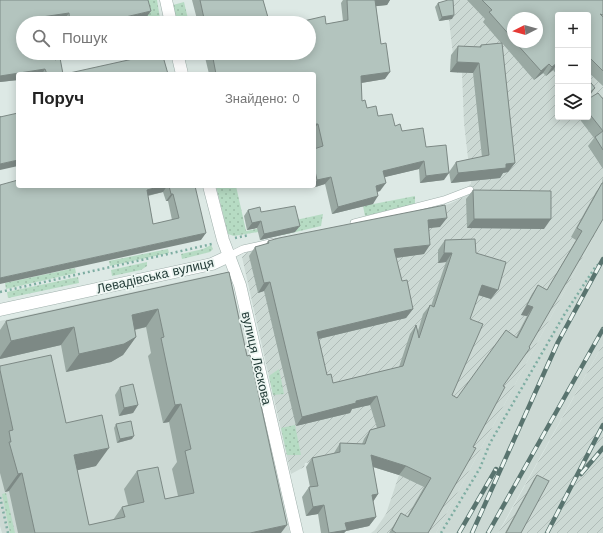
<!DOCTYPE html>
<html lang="uk">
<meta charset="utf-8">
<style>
:root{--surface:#fff;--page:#f6f6f6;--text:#222;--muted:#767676;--line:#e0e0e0}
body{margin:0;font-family:"Work Sans",sans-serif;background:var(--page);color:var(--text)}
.controls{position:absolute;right:12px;top:12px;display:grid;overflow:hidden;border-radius:4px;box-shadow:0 2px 10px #0003}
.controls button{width:36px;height:36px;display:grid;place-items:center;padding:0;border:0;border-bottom:1px solid var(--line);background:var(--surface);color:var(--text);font:20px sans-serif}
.compass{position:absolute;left:507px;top:12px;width:36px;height:36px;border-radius:50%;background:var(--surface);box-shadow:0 2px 10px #0003;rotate:264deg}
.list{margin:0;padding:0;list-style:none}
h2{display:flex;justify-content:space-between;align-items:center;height:52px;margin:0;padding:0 16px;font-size:17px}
h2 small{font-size:13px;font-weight:400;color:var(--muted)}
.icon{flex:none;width:22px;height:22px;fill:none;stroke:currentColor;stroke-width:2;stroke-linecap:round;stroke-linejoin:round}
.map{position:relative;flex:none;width:603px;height:533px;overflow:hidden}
.search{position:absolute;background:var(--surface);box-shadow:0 2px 10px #0003;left:16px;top:16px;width:300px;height:44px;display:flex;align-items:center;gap:10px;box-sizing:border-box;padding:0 14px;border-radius:22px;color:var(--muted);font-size:15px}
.panel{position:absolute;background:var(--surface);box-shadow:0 2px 10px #0003;left:16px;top:72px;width:300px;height:116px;border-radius:4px}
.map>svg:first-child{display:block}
</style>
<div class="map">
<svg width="603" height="533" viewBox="0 0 603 533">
<defs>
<pattern id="industrial-furrows" width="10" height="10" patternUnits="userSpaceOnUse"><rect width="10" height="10" fill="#ccd9d4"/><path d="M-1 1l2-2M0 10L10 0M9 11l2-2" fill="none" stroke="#afbbb7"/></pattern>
<pattern id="grass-dots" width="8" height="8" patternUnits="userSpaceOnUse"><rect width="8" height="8" fill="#b6dbc3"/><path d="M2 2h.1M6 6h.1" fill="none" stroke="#9cbda8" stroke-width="1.8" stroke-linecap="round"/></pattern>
</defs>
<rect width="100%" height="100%" fill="#dde9e5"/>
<path fill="#ccd9d4" d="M603 219V344L498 533H436Z
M206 276 229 280 233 288 290 533H2L0 526V321Z"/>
<path fill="url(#industrial-furrows)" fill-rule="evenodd" d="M450 0H603V219L436 533H371L375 530 386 514 399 475 356 461 334 460 305 463 304 467 291 474 242 257 249 251 407 215 449 204 470 194 469 185 471 184 464 123 462 73 450 72 451 55H453L449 20 452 19ZM558 15H588V117H558ZM513 18H537V42H513Z
M603 344V533H498L506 520Z"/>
<path fill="url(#grass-dots)" d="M142 0H157L160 18 156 21 148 23Z
M184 2 189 23H177L173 5Z
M216 186H236L246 231 270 226V230L234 236 228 234Z
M415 196V204L365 216 363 206Z
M323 214 321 226 283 235 278 224Z
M211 245 213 249 210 252 182 259 181 254 203 249Z
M168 249 169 253 110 266 109 261Z
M147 262V266L141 270 112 276 111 270Z
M75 268 76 273 6 289 5 283Z
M78 277 79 283 8 298 7 292Z
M279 369 284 394 273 395 269 376Z
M295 425 301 455H287L281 428Z
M6 493 15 533H10L2 494Z"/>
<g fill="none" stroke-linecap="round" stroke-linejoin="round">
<g stroke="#a0b0ac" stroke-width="8">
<path id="service" d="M354 223 444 200 470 190
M229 256 243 249 274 242"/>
</g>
<g stroke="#a0b0ac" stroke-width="13">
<path id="minor" d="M166 0 171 23
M177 53 182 74
M209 186 223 240 240 285 297 533
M0 310 212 264 229 256"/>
</g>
<path stroke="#7eada2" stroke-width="2.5" stroke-dasharray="2 3" stroke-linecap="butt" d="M235 238 249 235
M0 292 212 244
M0 497 8 533
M441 533 480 468 490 443 564 315 596 266 603 262"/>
<use href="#service" stroke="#fff" stroke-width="7"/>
<use href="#minor" stroke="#fff" stroke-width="12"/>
<g stroke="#59746f" stroke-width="4.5">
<path id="rail" d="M581 474 603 448
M459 533 496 469
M472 533 558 342 603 259
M488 533 603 329
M547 533 603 425"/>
</g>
<use href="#rail" stroke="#edf6f2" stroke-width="3" stroke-dasharray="9" stroke-linecap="butt"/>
</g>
<path fill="#9aa9a3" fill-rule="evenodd" d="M0 0 146 18 126 23H64V20L23 23 43 54 55 60 63 74H18V80L0 82Z
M192 0H263L269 21 272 23H198Z
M343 0H390L387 5 376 6 385 79 361 83 362 101 367 108 378 116 395 126 426 147 444 180 420 183 419 169 384 177 380 191 377 192 373 204 332 214 325 184 312 188 311 186H314V149L316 148 314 138V74H209L204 53H309L326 24 343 21 341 3Z
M467 0H603V86L588 72V15H558V76L553 70 546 76 543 73 534 80 502 43 515 163 508 172 503 173 500 178 451 183 449 172 456 162 482 157 473 73 450 72 451 55 458 46 479 47 481 45 501 43 483 22 485 19ZM513 18 537 42H513Z
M438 3 452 19 439 21 435 7Z
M588 99H603V169L588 146 594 138 578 117H588Z
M603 176V219L503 386 428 533H389L401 513 407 517 424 487 399 475 373 467 378 494 373 502 376 517 369 526 346 531 344 533H321L318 514 306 516 302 497 309 487H310L306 467 312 458 334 454V453L340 443 362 444 364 439 370 430 377 428 370 405 352 409 350 413 296 426 264 291 258 293 249 256 255 247 266 244 268 241 440 227 429 228 424 254 396 258 402 281 413 309 406 318 319 339 327 375 333 383 399 367 410 334 416 325 418 331 423 314 430 305 431 306 446 262 438 263V250L445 240 476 253 491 299 478 295 470 319 452 395 457 398 516 337 527 316 521 315 532 294 538 285 547 290 576 240 571 237 596 192 602 184Z
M18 186H195L201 240ZM163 192 166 201H168L172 220 153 224 148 196Z
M473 190 544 229 467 228 466 199Z
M248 210 261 212 295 232 260 240 257 228 247 230 244 216Z
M229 272 281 533H18L9 491 5 492 0 473V366L66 423 96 466 77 470 89 525 113 520 122 507 128 505 124 489 137 471 165 499 178 496 172 469 177 462 169 422 163 423 148 356 151 353 146 327 135 330 136 337 123 355 111 362 66 372 61 345 0 359V330L6 321Z
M120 387 138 405 133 413 119 416 115 395Z
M116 424 132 439 117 443 114 428Z
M537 475 521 533H505L534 479Z"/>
<path fill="#7d8985" d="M374 0H390L387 5 369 7Z
M151 11 146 18 126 23H114L117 19Z
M69 13 64 20 47 23H32L35 18Z
M454 15 452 19 439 21 442 17Z
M457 62 479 63 473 73 450 72Z
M558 62 553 70 546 76 552 67Z
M549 64 543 73 534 80 541 71Z
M45 69 42 74H18V80L0 82V76Z
M390 72 385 79 355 84 361 76Z
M595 88 588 98V94Z
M314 124H318L314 129Z
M18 160V166L0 170V164Z
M424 161 419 169 377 179 383 171Z
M515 163 508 172 503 173 500 178 451 183 458 173 506 164Z
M449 173 444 180 420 183 426 176Z
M331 177 325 184 312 188 313 186H314V185L317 180Z
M386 183 380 191 370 194 376 186Z
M162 186H167L163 192 141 197 147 190Z
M171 194H173L168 201H166Z
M378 196 373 204 332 214 338 207Z
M447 218 440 227 422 229 428 220Z
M474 219H551L544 229 467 228Z
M261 221 257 228 247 230 252 223Z
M300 226 295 232 260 240 264 234Z
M206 233 201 240 0 284V278Z
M430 245 424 254 388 259 394 249Z
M444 253H452L446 262 438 263Z
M270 282 264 291 258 293 264 283Z
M482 285 498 290 491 299 475 294Z
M527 305 533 307 527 316 521 315Z
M158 309 146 327 119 333 132 315Z
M413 309 406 318 310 341 317 332Z
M74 327 61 345 0 359V357L11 341Z
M136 337 123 355 111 362 66 372 79 354Z
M377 396 370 405 352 409 350 413 296 426 302 417 356 401Z
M181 404 169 422 163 423 175 405Z
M138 405 133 413 119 416 124 408Z
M134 436 132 439 117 443 120 439Z
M109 448 96 466 61 474 74 455Z
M371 455 406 466 399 475 364 464Z
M22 473 9 491 5 492 18 474Z
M378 494 372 503V495Z
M324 505 318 514 306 516 313 507Z
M376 517 369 526 346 531 344 533H329L345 523Z
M287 525 281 533H250Z"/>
<path fill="#b3c4be" stroke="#7d8985" d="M0 0H148L151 11 117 19V23H70L69 13 35 18 36 23H23V53H43V54L48 53H53L55 60 60 58 63 74H47L45 69 0 76Z
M200 0H263L269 21 271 20 272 23H205Z
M347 0H375L381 44 386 43 390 72 361 76 362 101 365 100 367 108 376 106 378 116 392 114 395 126 400 124 402 131 423 128 426 147 446 145 449 173 426 176 424 161 383 171 386 183 376 186 378 196 338 207 331 177 317 180 315 171H314V149L323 146 318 124H314V74H216L212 53H309V23H295L325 16 326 24 348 20Z
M448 0H453L454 15 442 17 438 3Z
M482 0H603V15L600 14 603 17V71L588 56V15H558V62L552 67 549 64 541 71 515 42H537V18H513V39L489 12 492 10Z
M502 43 515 163 506 164V168L458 173 456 162 489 155 479 63 457 62 458 46 481 47V45Z
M160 53H162L168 74H65Z
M588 79 595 88 588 94Z
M598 93 603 99V150L595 137 603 131 588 112V99Z
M18 113V160L0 164V116V117Z
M18 180V186H162L147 190 153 224 179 218 173 194H171L169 186H195L206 233 0 278V185Z
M602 183H603V219L529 347 530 348 503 386 505 387 473 447 476 448 428 533H396L392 530 401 513 408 517 431 478 406 466 371 455 378 494 372 495 376 517 345 523 347 530 329 533 324 505 313 507 309 487 318 486 312 458 340 452V443L365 444 370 430 385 426 377 396 356 401V403L302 417 270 282 264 283 255 247 269 243 268 241 279 238 445 205 447 218 428 220 430 245 394 249 402 281 407 280 413 309 317 332 327 375 331 374 333 383 403 366 416 325 419 338 430 305 434 307 452 253H444L445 240 475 239 476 253 506 262 498 290 482 285 470 319 483 324 452 395 457 398 506 330 517 338 533 307 527 305 538 285 547 290 582 231 577 228Z
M473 190 551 191V219H474Z
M295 206 300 226 264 234 261 221 252 223 248 210 260 207 261 212Z
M229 272 247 356 250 355 287 525 250 533H35L22 473 18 474 9 442H11L9 431 13 430 0 370V366L51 355 66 423 102 415 109 448 74 455 89 525 125 517 122 507 144 502 137 471 158 467 165 499 194 493 185 451 191 449 181 404 175 405 161 338 164 337 158 309 132 315 136 337 124 344 79 354 74 327 11 341 6 321Z
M133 384 138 405 124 408 120 387Z
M131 421 134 436 120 439 116 424Z
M537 475 549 481 521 533H506Z"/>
<g text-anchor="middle" stroke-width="3.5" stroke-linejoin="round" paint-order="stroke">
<g font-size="13" fill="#1f3834" stroke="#edf6f2">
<text transform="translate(155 275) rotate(-13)" y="5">Левадівська вулиця</text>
<text transform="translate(257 358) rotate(77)" y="5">вулиця Лєскова</text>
</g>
</g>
</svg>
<div class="controls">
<button>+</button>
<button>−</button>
<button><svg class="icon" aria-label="layers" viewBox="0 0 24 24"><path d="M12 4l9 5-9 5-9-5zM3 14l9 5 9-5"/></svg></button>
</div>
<svg class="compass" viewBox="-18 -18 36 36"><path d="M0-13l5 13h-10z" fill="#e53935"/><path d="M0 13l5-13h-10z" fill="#767676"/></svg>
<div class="search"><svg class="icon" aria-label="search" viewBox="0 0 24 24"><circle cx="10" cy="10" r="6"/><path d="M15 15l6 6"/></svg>Пошук</div>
<section class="panel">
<h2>Поруч<small>Знайдено: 0</small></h2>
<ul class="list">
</ul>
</section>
</div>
